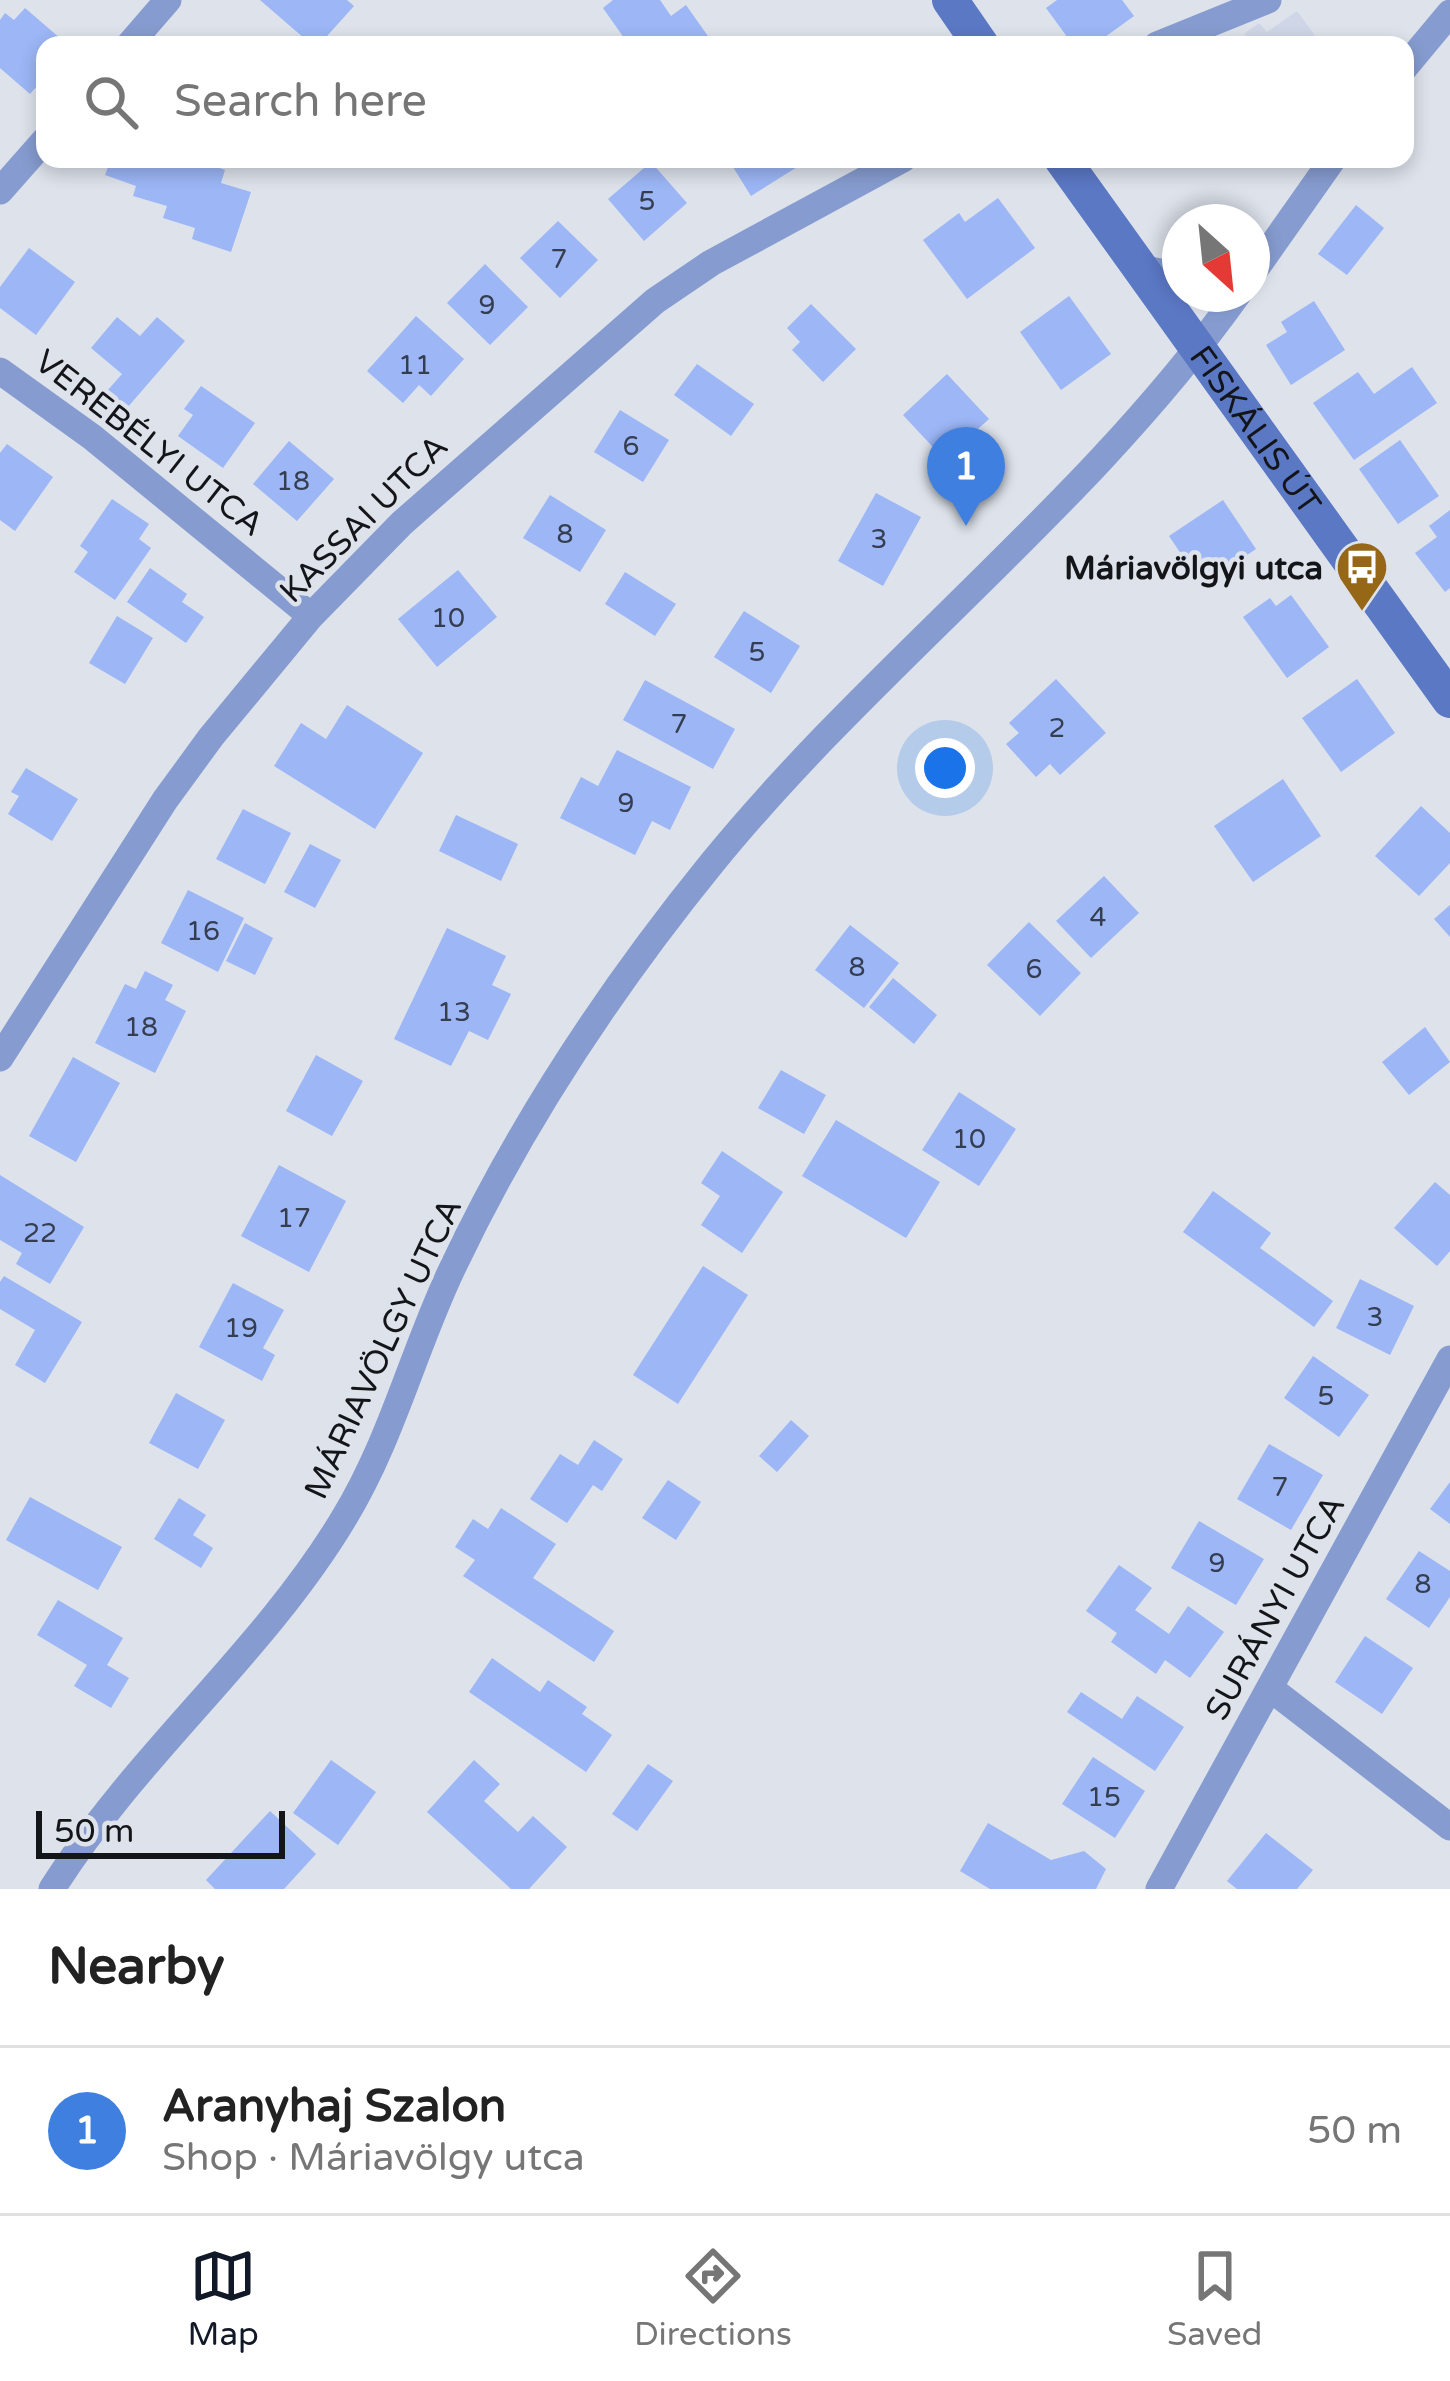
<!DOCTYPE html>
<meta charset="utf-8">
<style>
:root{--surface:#fff;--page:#f6f6f6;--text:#222;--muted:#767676;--line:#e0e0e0;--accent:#111827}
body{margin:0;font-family:"Varela Round",sans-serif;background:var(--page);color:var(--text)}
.compass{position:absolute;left:1162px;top:204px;width:108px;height:108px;border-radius:50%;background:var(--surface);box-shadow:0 6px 18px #0003;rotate:153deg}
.scale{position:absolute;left:36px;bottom:30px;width:249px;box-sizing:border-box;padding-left:12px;border:6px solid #131518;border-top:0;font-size:33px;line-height:42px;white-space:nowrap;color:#131518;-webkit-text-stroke:9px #dde2eb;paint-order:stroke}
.you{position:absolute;left:945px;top:768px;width:42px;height:42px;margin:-30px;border:9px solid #fff;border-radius:50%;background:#1a73e8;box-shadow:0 0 0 18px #1a73e833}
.badge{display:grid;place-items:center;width:78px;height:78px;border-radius:50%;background:var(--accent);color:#fff;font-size:39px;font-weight:700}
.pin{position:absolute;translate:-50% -99px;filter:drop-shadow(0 3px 6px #0008)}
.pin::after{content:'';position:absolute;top:63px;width:42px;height:36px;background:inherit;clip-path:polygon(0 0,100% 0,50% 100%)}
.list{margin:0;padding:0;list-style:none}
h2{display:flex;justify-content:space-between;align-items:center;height:156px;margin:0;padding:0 48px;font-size:51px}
h2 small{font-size:39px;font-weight:400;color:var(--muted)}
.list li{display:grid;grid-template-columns:78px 1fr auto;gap:36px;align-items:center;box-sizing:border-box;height:168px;padding:0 48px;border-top:3px solid var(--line)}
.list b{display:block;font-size:45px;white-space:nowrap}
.list p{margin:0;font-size:39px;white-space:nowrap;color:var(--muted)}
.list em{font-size:39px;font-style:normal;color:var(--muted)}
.icon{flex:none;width:66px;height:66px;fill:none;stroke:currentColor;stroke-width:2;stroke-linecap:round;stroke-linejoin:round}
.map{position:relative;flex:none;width:1450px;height:1889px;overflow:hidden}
.search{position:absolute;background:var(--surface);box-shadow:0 6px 18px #0003;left:36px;right:36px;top:36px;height:132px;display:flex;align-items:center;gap:30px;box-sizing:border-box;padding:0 42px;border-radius:24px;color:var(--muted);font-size:45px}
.sheet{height:324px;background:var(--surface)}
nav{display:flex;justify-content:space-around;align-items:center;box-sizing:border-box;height:168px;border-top:3px solid var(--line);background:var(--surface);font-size:33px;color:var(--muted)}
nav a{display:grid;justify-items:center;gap:6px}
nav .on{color:var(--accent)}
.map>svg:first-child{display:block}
</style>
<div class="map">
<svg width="1450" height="1889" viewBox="0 0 1450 1889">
<rect width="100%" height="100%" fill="#dde2eb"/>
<path fill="#cfd6e7" d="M1297 11 1322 45H1252L1244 34 1259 23 1267 32Z"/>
<path fill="#9cb6f6" d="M260 0H347L354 6 319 45H312Z
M613 0H660L671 16 686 5 710 39 701 45H629L603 8Z
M1057 0H1122L1134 16 1094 45H1073L1046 8Z
M25 8 68 45H45V77L30 94 0 68V20L5 13 14 20Z
M111 159H194L225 170 221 183 251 192 231 252 192 239 195 228 163 218 167 206 133 196 136 186 105 175Z
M728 159H810L751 196Z
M651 162 687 203 644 241 608 199Z
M998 198 1035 248 967 299 923 240 959 213 965 222Z
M1356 205 1384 228 1347 275 1318 254Z
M558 221 598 260 560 298 520 258Z
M29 248 75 282 36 335 0 308V287Z
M485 264 528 307 490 345 447 303Z
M1069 296 1111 354 1061 390 1020 332Z
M1314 301 1345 350 1291 385 1266 345 1287 332 1281 322Z
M811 304 856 349 823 382 792 350 800 342 787 328Z
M416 316 464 359 431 396 419 385 403 403 367 371Z
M117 317 140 336 157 317 185 341 127 408 107 391 122 374 91 348Z
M697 364 754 404 731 436 674 395Z
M1412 367 1437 403 1354 460 1313 403 1358 372 1374 394Z
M947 374 989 419 944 459 903 415Z
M201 386 255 423 223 468 178 436 193 415 184 409Z
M620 410 669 440 643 482 594 452Z
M1400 440 1439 496 1398 524 1359 469Z
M289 441 334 479 297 521 253 484Z
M7 444 53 477 15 531 0 520V453Z
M876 493 921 517 883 586 838 561Z
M550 495 606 530 580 572 523 538Z
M112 499 149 524 139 539 151 548 115 600 74 572 88 552 80 546Z
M1223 500 1256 549 1202 585 1169 536Z
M1450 510V588L1445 592 1415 553 1437 537 1429 526Z
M150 568 187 594 182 602 204 617 186 643 127 602Z
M458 570 497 617 437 667 398 619Z
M625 572 676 604 655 636 605 604Z
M1291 595 1329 647 1287 678 1243 617 1270 598 1276 606Z
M744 611 800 646 771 693 714 657Z
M117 616 153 638 125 684 89 663Z
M1056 679 1106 733 1060 775 1050 764 1036 777 1006 744 1019 733 1009 723Z
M1357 679 1395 733 1341 772 1302 718Z
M645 680 735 729 713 769 623 720Z
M347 705 423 753 375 829 274 766 301 723 326 739Z
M617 750 691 787 670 830 652 821 635 855 560 818 581 777 598 786Z
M26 768 78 799 52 841 8 814 19 796 11 792Z
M1283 779 1321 836 1253 882 1214 826Z
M1421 806 1450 833V863L1419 896 1375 856Z
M243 809 291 833 265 884 216 859Z
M456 815 518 844 501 881 439 851Z
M310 844 341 860 315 908 284 892Z
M1104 876 1139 913 1091 958 1056 921Z
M188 890 244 918 218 972 161 943Z
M1450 905V937L1434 919Z
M1029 922 1081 973 1040 1016 987 965Z
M245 923 273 938 255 975 226 961Z
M850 925 899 963 864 1008 815 970Z
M447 928 506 956 492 985 511 994 488 1040 469 1031 451 1066 394 1039Z
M145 971 173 985 165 1000 186 1011 155 1073 95 1043 125 984 136 989Z
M893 978 937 1015 914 1044 869 1007Z
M1425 1027 1450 1062 1409 1095 1382 1062Z
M316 1055 363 1081 332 1136 286 1111Z
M73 1057 120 1083 76 1162 29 1136Z
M781 1070 826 1095 804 1134 758 1108Z
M959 1092 1016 1129 979 1186 922 1150Z
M836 1120 940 1182 906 1238 802 1176Z
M722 1151 783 1192 742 1253 701 1225 720 1196 701 1183Z
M279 1165 346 1201 309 1272 241 1236Z
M0 1175 84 1227 50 1284 16 1264 22 1253 0 1240Z
M1435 1182 1450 1195V1251L1437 1266 1394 1228Z
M1213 1191 1271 1233 1260 1248 1333 1301 1314 1327 1183 1232Z
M703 1266 748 1295 678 1404 633 1375Z
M4 1276 82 1322 45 1383 15 1365 35 1330 0 1309V1282Z
M1360 1279 1414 1306 1390 1355 1336 1328Z
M233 1283 284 1310 263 1348 275 1355 262 1381 199 1347Z
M1313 1356 1369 1395 1339 1437 1284 1398Z
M176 1393 225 1420 198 1469 149 1443Z
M791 1420 809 1436 777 1472 759 1456Z
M594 1440 623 1459 602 1491 593 1485 567 1523 530 1499 560 1454 578 1465Z
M1269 1444 1323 1475 1291 1530 1237 1499Z
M668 1480 701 1502 676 1540 642 1518Z
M1450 1482V1524L1430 1509Z
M30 1497 122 1547 98 1590 6 1540Z
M179 1498 206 1515 193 1535 213 1548 201 1568 154 1539Z
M501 1508 556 1544 533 1578 614 1631 594 1662 463 1576 475 1560 455 1547 473 1519 488 1529Z
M1199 1521 1264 1559 1236 1605 1171 1568Z
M1419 1551 1450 1571V1597L1429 1628 1386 1599Z
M1119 1565 1152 1588 1135 1610 1169 1634 1188 1606 1224 1632 1190 1678 1165 1660 1156 1674 1111 1642 1117 1633 1086 1611Z
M58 1600 123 1638 107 1665 129 1678 111 1708 74 1686 87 1665 37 1635Z
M1365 1636 1413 1668 1382 1714 1335 1682Z
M492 1658 540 1692 548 1680 587 1707 582 1714 612 1735 586 1772 469 1692Z
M1081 1692 1122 1719 1137 1696 1184 1727 1155 1771 1067 1712Z
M1093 1757 1145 1791 1115 1838 1062 1804Z
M331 1760 376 1792 338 1845 293 1813Z
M474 1760 500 1784 484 1801 518 1832 533 1816 567 1847 529 1889H511L427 1812Z
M648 1764 673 1781 637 1831 612 1814Z
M270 1811 316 1854 284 1889H215L206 1880Z
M988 1823 1051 1860 1084 1851 1106 1869 1096 1889H990L960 1871Z
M1266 1833 1313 1870 1297 1889H1237L1227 1881Z"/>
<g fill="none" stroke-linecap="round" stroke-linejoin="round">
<path stroke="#869cd0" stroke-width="27" d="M129 45 168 0
M1157 45 1268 0
M1405 67 1450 13
M0 191 45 140
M1140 268 1180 276
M1252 274 1333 159
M0 371 92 437 311 616
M0 1058 165 800 211 737 311 616 402 523 655 301 711 263 903 159
M1271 1689 1450 1827
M52 1889C136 1755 263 1653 344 1518 392 1439 413 1351 452 1269 520 1125 612 986 712 863 875 663 1088 505 1238 294
M1159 1889 1450 1359"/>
<g stroke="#5b78c5" stroke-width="36">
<path d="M950 0 981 45"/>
<path id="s1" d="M1062 159 1450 700"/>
</g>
</g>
<defs>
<g id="bus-pin" transform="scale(2.7)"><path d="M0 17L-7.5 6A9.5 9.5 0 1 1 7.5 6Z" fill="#966717" stroke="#dde2eb"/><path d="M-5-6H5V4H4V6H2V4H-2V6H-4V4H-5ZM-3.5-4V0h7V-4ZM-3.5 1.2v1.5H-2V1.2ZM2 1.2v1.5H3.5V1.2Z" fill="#fff"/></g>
</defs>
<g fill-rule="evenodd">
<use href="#bus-pin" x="1362" y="567"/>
</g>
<g text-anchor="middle" stroke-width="9" stroke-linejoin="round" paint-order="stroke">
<g font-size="27" fill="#353d50">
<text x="647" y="210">5</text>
<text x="559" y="268">7</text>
<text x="487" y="314">9</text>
<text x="415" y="374">11</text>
<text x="631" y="455">6</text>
<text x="293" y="490">18</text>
<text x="565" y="543">8</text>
<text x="879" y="548">3</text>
<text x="448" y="627">10</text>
<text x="757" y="661">5</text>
<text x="679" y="733">7</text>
<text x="1057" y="737">2</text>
<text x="626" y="812">9</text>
<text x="1098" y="926">4</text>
<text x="203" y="940">16</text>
<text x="857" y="976">8</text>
<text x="1034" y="978">6</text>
<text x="454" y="1021">13</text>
<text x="141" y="1036">18</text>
<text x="969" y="1148">10</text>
<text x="294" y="1227">17</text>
<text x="40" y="1242">22</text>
<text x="1375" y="1326">3</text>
<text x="241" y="1337">19</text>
<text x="1326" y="1405">5</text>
<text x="1280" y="1496">7</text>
<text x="1217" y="1572">9</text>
<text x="1423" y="1593">8</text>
<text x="1104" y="1806">15</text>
</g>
<g font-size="33" fill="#131518" stroke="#dde2eb">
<text dy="12" stroke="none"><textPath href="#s1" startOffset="333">FISKÁLIS ÚT</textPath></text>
<text transform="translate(150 442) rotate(38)" y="12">VEREBÉLYI UTCA</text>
<text transform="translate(363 518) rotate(-45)" y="12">KASSAI UTCA</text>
<text transform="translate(382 1348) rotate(-65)" y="12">MÁRIAVÖLGY UTCA</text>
<text transform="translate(1274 1607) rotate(-61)" y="12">SURÁNYI UTCA</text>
</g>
<g font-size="33" font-weight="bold" fill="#131518" stroke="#dde2eb" text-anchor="end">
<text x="1323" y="579">Máriavölgyi utca</text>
</g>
</g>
</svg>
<svg class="compass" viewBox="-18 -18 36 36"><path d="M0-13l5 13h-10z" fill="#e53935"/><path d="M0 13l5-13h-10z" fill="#767676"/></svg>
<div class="scale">50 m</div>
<div class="you"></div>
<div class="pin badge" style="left:966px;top:526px;background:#3f7fe0">1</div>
<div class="search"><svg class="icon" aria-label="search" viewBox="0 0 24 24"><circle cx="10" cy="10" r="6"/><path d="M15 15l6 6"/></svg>Search here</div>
</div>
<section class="sheet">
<h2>Nearby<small></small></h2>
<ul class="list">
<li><span class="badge" style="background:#3f7fe0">1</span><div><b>Aranyhaj Szalon</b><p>Shop · Máriavölgy utca</p></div><em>50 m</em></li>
</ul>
</section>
<nav>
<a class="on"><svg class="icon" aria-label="map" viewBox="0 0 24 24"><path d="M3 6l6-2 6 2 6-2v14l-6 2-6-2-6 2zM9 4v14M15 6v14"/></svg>Map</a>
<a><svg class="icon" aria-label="directions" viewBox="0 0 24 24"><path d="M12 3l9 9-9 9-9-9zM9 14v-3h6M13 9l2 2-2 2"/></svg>Directions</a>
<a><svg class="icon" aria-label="saved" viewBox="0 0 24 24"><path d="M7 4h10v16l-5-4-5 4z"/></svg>Saved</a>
</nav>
